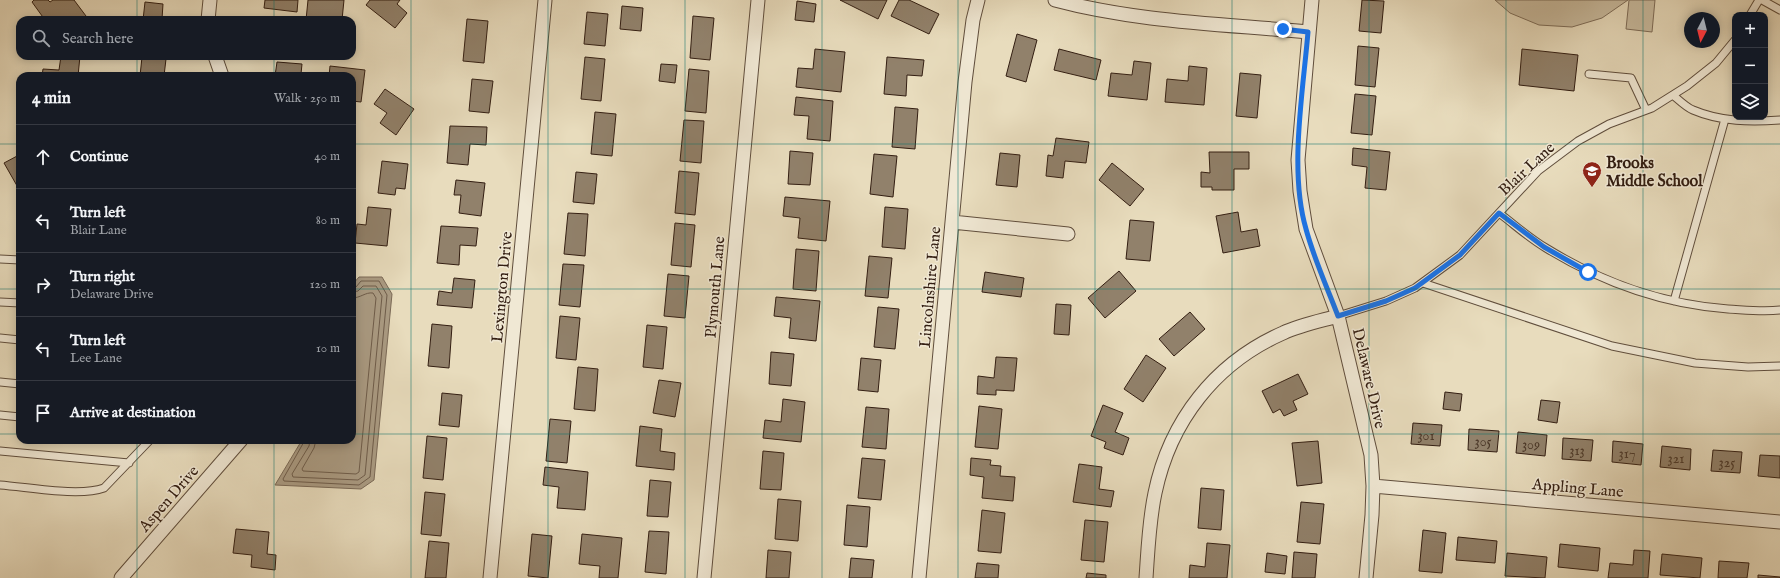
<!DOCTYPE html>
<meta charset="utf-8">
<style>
:root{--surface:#171b24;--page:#242831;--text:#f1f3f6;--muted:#9ea1a6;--line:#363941}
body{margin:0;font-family:"IM FELL English",serif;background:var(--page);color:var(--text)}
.controls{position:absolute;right:12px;top:12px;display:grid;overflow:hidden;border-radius:8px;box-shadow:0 2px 10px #0003}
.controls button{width:36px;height:36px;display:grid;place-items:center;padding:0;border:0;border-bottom:1px solid var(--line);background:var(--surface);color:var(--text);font:20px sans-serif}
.compass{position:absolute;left:1684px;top:12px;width:36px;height:36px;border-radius:50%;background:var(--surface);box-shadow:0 2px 10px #0003;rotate:187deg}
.stop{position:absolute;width:12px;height:12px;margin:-9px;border:3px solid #1a73e8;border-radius:50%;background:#fff}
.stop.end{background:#1a73e8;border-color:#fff;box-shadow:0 1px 4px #0008}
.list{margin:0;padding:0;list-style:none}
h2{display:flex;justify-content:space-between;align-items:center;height:52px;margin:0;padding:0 16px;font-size:17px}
h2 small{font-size:13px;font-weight:400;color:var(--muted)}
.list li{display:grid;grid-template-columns:26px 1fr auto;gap:12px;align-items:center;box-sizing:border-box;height:64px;padding:0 16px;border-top:1px solid var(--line)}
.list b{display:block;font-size:15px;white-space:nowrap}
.list p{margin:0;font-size:13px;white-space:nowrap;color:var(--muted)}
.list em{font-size:13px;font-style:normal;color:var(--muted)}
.icon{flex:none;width:22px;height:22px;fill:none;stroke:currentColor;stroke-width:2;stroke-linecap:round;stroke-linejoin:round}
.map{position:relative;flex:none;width:1780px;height:578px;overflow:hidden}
.search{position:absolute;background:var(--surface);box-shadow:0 2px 10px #0003;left:16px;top:16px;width:340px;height:44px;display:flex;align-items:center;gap:10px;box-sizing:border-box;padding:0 14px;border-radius:12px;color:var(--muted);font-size:15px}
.panel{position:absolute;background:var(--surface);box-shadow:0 2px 10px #0003;left:16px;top:72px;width:340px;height:372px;border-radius:12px}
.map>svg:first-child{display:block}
</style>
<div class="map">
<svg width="1780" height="578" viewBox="0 0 1780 578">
<rect width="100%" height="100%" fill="#e8dcbd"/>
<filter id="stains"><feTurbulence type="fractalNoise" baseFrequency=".005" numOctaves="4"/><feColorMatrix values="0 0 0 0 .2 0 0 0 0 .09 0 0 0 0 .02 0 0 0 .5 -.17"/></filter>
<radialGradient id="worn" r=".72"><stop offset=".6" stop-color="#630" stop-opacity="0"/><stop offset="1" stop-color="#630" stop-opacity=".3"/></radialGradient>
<path fill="#c9bca0" stroke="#7e6d59" d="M1495 0H1628L1602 18 1572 27 1539 25 1510 13Z
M1629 0H1655L1652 32 1626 29Z"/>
<path fill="#aa9b83" stroke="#7a6956" d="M359 277H382L392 294 374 480 361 489 275 485 302 440H352V285Z"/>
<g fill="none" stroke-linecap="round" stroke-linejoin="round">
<path stroke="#6e5c4a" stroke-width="1" d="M305 440 283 479 284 481 359 485 370 477 387 295 379 281H361L356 287H352
M310 440 309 446 292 474 293 477 358 480 365 475 382 296 376 286H363L358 291 352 292
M316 440 314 448 302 469 303 471 356 474 359 472 376 298 373 293C365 292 361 298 352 298"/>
</g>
<path fill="#91816b" stroke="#331e12" d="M34 0H48L50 2 53 0H74L89 20H45L32 2Z
M265 0H298L297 12 264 8Z
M308 0H344L342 20H306Z
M370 0H400L397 4 407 13 395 28 366 5Z
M840 0H887L878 19Z
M899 0H909L939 14 929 34 891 16Z
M1362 0 1384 1 1381 33 1359 31Z
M797 1 816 4 814 22 795 20Z
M145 2 163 4 162 19 167 20H143Z
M622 6 643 8 641 31 620 29Z
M587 12 608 14 605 46 584 44Z
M693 16 714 18 710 60 690 58Z
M467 19 488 21 484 63 463 61Z
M1017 34 1037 40 1026 82 1006 76Z
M1358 46 1379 48 1375 87 1355 85Z
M815 49 845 52 841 92 796 87 798 68 813 69Z
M1059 49 1101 60 1096 80 1054 70Z
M1522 49 1578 55 1574 91 1519 85Z
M61 56H80L78 76H42L43 69 59 70Z
M142 57 166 59 164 76H140Z
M585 57 605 59 601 101 581 99Z
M887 57 924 60 922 76 907 75 906 96 884 94Z
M1134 61 1151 63 1147 100 1108 96 1111 73 1132 75Z
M277 62 302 64 301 74 309 76H275Z
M661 64 677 65 675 83 659 81Z
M330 66 365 70 361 102 352 101V76H329Z
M1189 66 1207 68 1204 105 1165 102 1167 79 1188 81Z
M689 69 709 71 706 113 685 111Z
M1240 73 1261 75 1257 118 1236 116Z
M472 79 493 81 489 113 469 111Z
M385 89 414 109 396 135 380 123 387 113 374 104Z
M1355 94 1376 96 1372 135 1351 133Z
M796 97 833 101 830 141 807 139 809 116 794 115Z
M895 107 918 109 915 149 892 147Z
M595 112 616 114 612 156 591 154Z
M684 120 704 121 701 163 680 161Z
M450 126 487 127 486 145 470 144 468 165 447 163Z
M1056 138 1089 142 1086 163 1065 161 1063 178 1046 176 1048 155 1053 156Z
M1353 148 1390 152 1386 190 1365 188 1367 167 1352 165Z
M790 151 813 153 810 185 788 184Z
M1209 152H1249V169H1234V190H1212V187H1201V172L1210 173Z
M1000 153 1020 155 1017 187 996 185Z
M874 154 897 156 893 197 870 194Z
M19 155 20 156V191L4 163Z
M382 161 408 164 405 189 396 188 395 195 378 193Z
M1112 163 1144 189 1130 206 1099 180Z
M679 171 699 173 695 215 675 213Z
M576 172 597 174 594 204 573 202Z
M456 180 485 183 481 216 459 213 461 195H454Z
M785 197 830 201 826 241 798 238 800 218 783 216Z
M368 207 391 209 387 246 355 243 357 224 366 225Z
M885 207 908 209 905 249 882 247Z
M1238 212 1241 232 1257 229 1260 246 1223 253 1216 216Z
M568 213 588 214 585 256 564 254Z
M1130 220 1154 222 1150 261 1126 259Z
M675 223 695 225 691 267 671 265Z
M441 226 478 228 476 246 460 245 459 265 437 263Z
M796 249 819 251 816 291 793 289Z
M869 256 892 258 888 298 865 296Z
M563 264 584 265 580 307 559 305Z
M1119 271 1136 291 1105 318 1088 298Z
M985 272 1024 278 1021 297 982 292Z
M668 274 689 276 685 318 664 316Z
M454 278 475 280 472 308 437 305 439 291 452 293Z
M776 297 820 301 816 341 789 338 791 318 774 316Z
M1056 304 1071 305 1069 335 1054 334Z
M878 307 899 309 895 349 874 347Z
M1190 312 1205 329 1174 356 1159 339Z
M560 316 580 318 576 360 556 358Z
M432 324 452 326 449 368 428 366Z
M647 325 667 327 663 369 643 367Z
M771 352 794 354 791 386 769 384Z
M1146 355 1166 368 1143 402 1124 389Z
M996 357 1017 358 1014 391 996 390V395L977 394 978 376 994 378Z
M861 358 881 360 878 392 858 390Z
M578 367 598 369 595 411 574 409Z
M1298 374 1308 394 1293 401 1297 410 1284 416 1280 409 1273 413 1262 391Z
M659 380 681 383 675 417 653 413Z
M1445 392 1462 394 1460 411 1443 409Z
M442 393 462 395 459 427 439 425Z
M783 399 805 402 801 442 763 438 765 420 781 422Z
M1541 400 1560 402 1557 423 1538 420Z
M1103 405 1123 413 1115 432 1129 438 1123 455 1104 448 1106 442 1091 436Z
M979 406 1002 409 998 449 975 447Z
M866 407 889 409 886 449 862 447Z
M550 419 571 421 567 463 546 461Z
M1413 423 1442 425 1440 446 1411 444Z
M640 426 662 429 660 451 675 453 674 470 636 466Z
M1469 429 1499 431 1497 452 1468 450Z
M1518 432 1547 435 1545 456 1516 453Z
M427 436 447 438 443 480 423 478Z
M1563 438 1593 440 1591 461 1562 459Z
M1318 441 1322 483 1297 486 1292 443Z
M1613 441 1643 444 1641 465 1612 462Z
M1662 446 1691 449 1690 470 1660 467Z
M1713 450 1742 452 1740 473 1711 471Z
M763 451 784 453 781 490 760 489Z
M1760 455 1780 456V478L1758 476Z
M862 458 885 460 881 500 858 498Z
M971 458 991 460 990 465 1001 466 1000 476 1015 477 1013 501 982 498 984 477 970 475Z
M1079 464 1102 467 1099 489 1114 491 1111 507 1073 502Z
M545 467 588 472 585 510 557 508 559 487 543 485Z
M650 480 671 482 668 517 647 516Z
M1201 488 1224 490 1221 530 1198 528Z
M425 492 445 494 441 536 421 534Z
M778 499 801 501 798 541 775 539Z
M1301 502 1324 504 1320 544 1297 542Z
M847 505 870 507 867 547 844 545Z
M982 510 1005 513 1001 553 978 551Z
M1085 520 1108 522 1104 562 1081 560Z
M236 529 269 532 267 554 276 555 275 570 251 567 252 555 233 553Z
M1423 530 1446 533 1442 573 1419 571Z
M649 531 669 532 666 574 645 572Z
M532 534 552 536 548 578 528 576Z
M582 534 622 538 618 578H599L600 566 579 564Z
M1458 537 1497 541 1495 563 1456 560Z
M429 541 449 543 446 578H425Z
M1207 543 1230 545 1227 578H1189L1190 565 1205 567Z
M1560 544 1600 548 1598 571 1558 567Z
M768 550 791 552 789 578H766Z
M1634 550 1650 551 1648 578H1608L1610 563 1633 565Z
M1294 552 1317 554 1315 578H1292Z
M1267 553 1287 556 1285 574 1265 572Z
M1507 553 1547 557 1545 578 1505 576Z
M1662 554 1702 558 1700 578 1660 575Z
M851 558 874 560 872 578H849Z
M1719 561 1749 563 1747 578H1718Z
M977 563 999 565 998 578H975Z
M1087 573 1106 575V578H1086Z
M1758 575 1780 577V578H1758Z"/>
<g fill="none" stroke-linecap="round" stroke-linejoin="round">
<g stroke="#604e3d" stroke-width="9">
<path id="service" d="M1762 0 1780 10
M1750 15 1759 0
M1589 74 1631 78 1646 110
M1673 95C1679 100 1686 107 1693 110 1721 122 1751 122 1780 120
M1499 213C1515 225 1529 238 1546 248 1603 283 1661 304 1728 309 1746 310 1763 312 1780 310
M0 259 20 260
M1423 283 1612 346 1695 363 1748 367 1780 366
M1674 301 1725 119
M0 302 20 303
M1338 316 1386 301 1415 288 1460 255 1538 171 1578 141 1609 124 1652 108 1687 86 1716 63 1735 40
M0 338 20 340
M0 382 20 384
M0 415 20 417
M0 451 129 463
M0 485C28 487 79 497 104 488L150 440"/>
</g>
<g stroke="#604e3d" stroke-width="15">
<path id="minor" d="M1055 0C1137 22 1224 24 1308 32
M1312 0 1298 160 1300 191 1306 229 1338 316 1371 455 1373 486 1372 515 1366 578
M208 20 210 0
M215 56 222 76
M952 222 1068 234
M1373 486 1780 522
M121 578 241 440
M490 578 545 0
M704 578 758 0
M919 578 965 82 973 20 978 0
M1146 578C1148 550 1149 521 1155 493 1170 421 1215 363 1283 333 1300 325 1320 321 1338 316"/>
</g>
<use href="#service" stroke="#f0e8d4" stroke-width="7"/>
<use href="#minor" stroke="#f0e8d4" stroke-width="13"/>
</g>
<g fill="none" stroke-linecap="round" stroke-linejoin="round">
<path stroke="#1a73e8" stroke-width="5" d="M1283 29 1308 32C1303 92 1289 171 1306 229 1314 259 1327 287 1338 316L1386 301 1415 288 1460 255 1499 213 1544 247 1588 272"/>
</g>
<path fill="none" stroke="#0f766e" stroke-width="1" stroke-opacity="0.55" d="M137 0V20M274 0V20M411 0V578M548 0V578M685 0V578M822 0V578M958 0V578M1095 0V578M1232 0V578M1369 0V578M1506 0V578M1643 0V578M137 56V76M274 56V76M0 144H20M352 144H1780M0 289H20M352 289H1780M0 434H20M352 434H1780M137 440V578M274 440V578"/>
<defs>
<g id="school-pin" transform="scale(1)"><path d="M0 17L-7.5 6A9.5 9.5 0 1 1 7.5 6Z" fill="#8f2418" stroke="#f0e8d4"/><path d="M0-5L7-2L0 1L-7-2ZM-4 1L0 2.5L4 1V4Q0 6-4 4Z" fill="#fff"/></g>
</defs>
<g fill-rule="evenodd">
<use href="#school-pin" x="1592" y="171"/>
</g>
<g text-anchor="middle" stroke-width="3" stroke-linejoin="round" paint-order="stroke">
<g font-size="14" fill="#4a3728">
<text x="1426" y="440">301</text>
<text x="1483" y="446">305</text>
<text x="1531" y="449">309</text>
<text x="1577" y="455">313</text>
<text x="1627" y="458">317</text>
<text x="1676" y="463">321</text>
<text x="1727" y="467">325</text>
</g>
<g font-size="16" font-weight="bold" fill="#331e12" stroke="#f0e8d4" text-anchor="start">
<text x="1606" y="168">Brooks<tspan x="1606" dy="18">Middle School</tspan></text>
</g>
<g font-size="16" fill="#331e12" stroke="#f0e8d4">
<text transform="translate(1526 168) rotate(-43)" y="6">Blair Lane</text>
<text transform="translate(501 287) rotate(-85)" y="6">Lexington Drive</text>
<text transform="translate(714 287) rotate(-85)" y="6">Plymouth Lane</text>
<text transform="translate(929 287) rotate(-85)" y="6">Lincolnshire Lane</text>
<text transform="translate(1370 378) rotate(77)" y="6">Delaware Drive</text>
<text transform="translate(1578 487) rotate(5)" y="6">Appling Lane</text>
<text transform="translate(168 498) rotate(-49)" y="6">Aspen Drive</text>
</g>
</g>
<rect width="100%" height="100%" filter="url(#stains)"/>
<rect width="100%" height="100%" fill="url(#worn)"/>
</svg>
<div class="controls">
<button>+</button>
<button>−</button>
<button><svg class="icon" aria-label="layers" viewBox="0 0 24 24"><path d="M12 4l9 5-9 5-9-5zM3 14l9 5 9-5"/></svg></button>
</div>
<svg class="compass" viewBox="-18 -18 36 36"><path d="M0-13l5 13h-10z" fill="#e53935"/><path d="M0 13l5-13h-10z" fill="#9ea1a6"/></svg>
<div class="stop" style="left:1588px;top:272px"></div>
<div class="stop end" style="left:1283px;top:29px"></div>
<div class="search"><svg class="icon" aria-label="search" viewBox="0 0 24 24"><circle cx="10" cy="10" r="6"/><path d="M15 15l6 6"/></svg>Search here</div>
<section class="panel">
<h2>4 min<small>Walk · 250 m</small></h2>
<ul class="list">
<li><svg class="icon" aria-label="ahead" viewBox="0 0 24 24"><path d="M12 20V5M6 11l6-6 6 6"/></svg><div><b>Continue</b></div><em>40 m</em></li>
<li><svg class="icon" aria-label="left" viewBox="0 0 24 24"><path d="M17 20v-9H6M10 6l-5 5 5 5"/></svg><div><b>Turn left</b><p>Blair Lane</p></div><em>80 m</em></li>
<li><svg class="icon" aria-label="right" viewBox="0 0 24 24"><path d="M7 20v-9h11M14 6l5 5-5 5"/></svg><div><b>Turn right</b><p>Delaware Drive</p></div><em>120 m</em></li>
<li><svg class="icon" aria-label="left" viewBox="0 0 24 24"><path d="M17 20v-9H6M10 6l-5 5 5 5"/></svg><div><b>Turn left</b><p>Lee Lane</p></div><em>10 m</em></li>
<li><svg class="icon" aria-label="arrive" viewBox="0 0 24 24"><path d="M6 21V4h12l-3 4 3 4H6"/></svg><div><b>Arrive at destination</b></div></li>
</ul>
</section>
</div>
